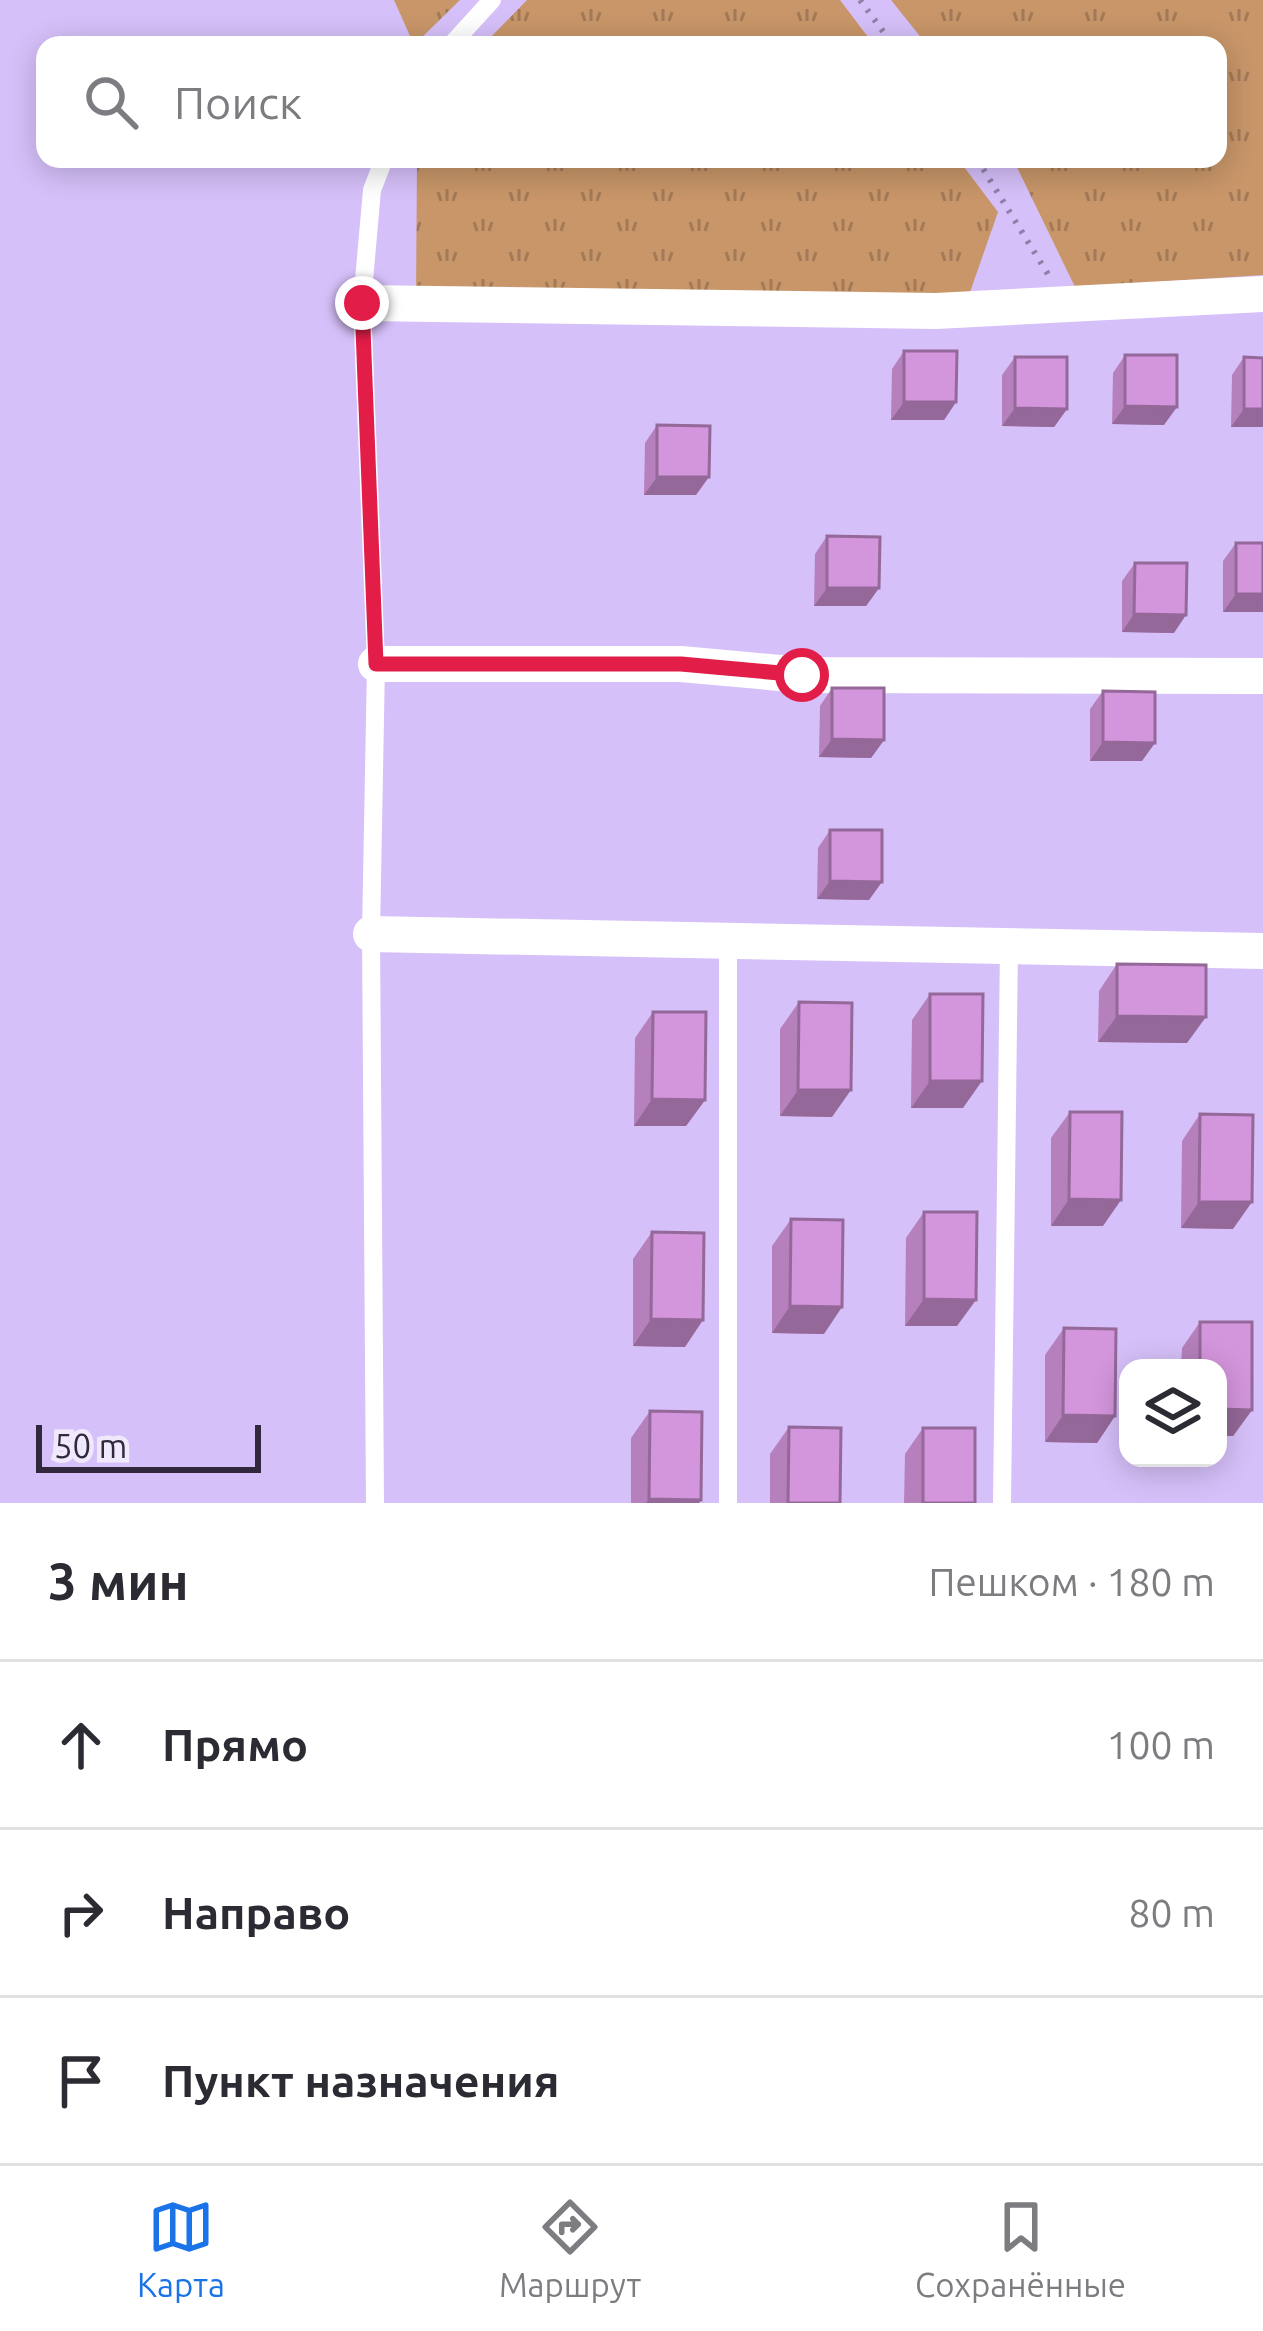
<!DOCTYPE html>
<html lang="ru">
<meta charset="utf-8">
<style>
:root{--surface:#fff;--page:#f7f7f7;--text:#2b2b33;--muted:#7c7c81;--line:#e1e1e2;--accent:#1a73e8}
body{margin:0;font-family:Ubuntu,sans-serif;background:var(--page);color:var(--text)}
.controls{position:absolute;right:36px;bottom:36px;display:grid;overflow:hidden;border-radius:24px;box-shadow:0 6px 30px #0003}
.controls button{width:108px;height:108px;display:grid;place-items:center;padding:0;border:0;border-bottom:3px solid var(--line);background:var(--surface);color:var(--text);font:60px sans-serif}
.scale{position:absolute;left:36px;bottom:30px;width:225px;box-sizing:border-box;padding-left:12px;border:6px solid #31283e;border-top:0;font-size:33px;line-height:42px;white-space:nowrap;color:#31283e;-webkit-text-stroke:9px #f0e9fb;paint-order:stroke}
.stop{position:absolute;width:36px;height:36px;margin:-27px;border:9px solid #e11d48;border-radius:50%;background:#fff}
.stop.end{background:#e11d48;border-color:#fff;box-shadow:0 3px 12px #0008}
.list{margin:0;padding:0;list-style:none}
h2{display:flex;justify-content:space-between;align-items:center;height:156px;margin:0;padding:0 48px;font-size:51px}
h2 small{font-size:39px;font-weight:400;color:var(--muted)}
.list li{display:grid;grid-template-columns:78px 1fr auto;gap:36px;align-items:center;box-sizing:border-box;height:168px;padding:0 48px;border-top:3px solid var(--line)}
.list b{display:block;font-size:45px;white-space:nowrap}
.list em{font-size:39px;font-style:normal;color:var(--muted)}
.icon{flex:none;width:66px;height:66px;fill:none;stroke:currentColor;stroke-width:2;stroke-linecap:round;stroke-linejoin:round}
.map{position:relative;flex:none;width:1263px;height:1503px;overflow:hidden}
.search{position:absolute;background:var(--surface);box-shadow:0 6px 30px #0003;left:36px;right:36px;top:36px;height:132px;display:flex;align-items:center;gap:30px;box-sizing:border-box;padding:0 42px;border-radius:24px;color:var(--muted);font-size:45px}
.sheet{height:660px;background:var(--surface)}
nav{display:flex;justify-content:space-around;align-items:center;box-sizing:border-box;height:168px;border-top:3px solid var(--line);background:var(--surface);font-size:33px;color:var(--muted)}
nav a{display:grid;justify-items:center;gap:6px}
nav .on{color:var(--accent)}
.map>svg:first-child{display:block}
</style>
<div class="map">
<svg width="1263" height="1503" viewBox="0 0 1263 1503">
<defs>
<pattern id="grass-tufts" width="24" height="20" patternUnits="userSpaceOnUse" patternTransform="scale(3)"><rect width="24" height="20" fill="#c89669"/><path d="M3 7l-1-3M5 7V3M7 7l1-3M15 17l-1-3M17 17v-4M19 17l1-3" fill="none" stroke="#a37a58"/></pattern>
</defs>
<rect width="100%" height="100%" fill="#d6c0f9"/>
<path fill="url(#grass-tufts)" d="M394 0H460L414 45Z
M527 0H840L874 45H483Z
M891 0H1263V275L1075 287 1013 159H1218V45H927Z
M417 159H958L998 212 969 295 416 299Z"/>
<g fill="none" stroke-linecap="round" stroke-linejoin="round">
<path stroke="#907fa9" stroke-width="6" stroke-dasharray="3 9" stroke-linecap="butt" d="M860 0 893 45
M977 159 1049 276"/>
<path stroke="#fff" stroke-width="18" d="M451 45 492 0
M728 941V1503
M375 1503 371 934 376 664 362 303 372 190 384 159
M1002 1503 1009 946"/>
<path stroke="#fff" stroke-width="36" d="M362 303 936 311 1263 294
M376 664H681L802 675 1263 676
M371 934 1263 951"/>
</g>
<path fill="#b580bc" d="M904 351 956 402 944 420H891L892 369Z
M1125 355 1164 425 1112 424 1113 373Z
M1015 357 1067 409 1054 427 1002 426V375Z
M1244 357 1263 427H1231L1232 375Z
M657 425 696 495H644L645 443Z
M827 536 879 588 866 606H814L815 554Z
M1236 543H1263V612H1223V561Z
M1135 563 1174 633 1122 632V581Z
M832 688 884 740 871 758 819 757 820 706Z
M1103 691 1142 761H1090V709Z
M830 830 869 900 817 899 818 848Z
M1117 964 1187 1043 1098 1042 1099 991Z
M930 994 963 1108H911L912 1020Z
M799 1002 832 1117 780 1116V1029Z
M653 1012 705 1100 686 1126H634L635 1038Z
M1070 1112 1103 1226H1051V1138Z
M1200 1114 1233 1229 1181 1228 1182 1141Z
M924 1212 957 1326H905L906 1238Z
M791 1219 824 1334 772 1333V1246Z
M652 1232 685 1347 633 1346V1259Z
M1200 1322 1252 1410 1233 1436H1218V1368H1181L1182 1348Z
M1064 1328 1115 1416 1097 1443 1045 1442V1355Z
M650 1411 701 1500 699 1503H631V1438Z
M789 1427 840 1503H770V1454Z
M923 1428 975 1503H904L905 1454Z"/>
<path fill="#946899" d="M904 402H956L944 420H891Z
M1125 406 1177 407 1164 425 1112 424Z
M1015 408 1067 409 1054 427 1002 426Z
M1244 409H1263V427H1231Z
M657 477H709L696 495H644Z
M827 588H879L866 606H814Z
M1236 594H1263V612H1223Z
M1134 614 1186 615 1174 633 1122 632Z
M832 739 884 740 871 758 819 757Z
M1103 742 1155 743 1142 761H1090Z
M830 881 882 882 869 900 817 899Z
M1117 1016 1206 1017 1187 1043 1098 1042Z
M930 1081H982L963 1108H911Z
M798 1090H851L832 1117 780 1116Z
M652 1099 705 1100 686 1126H634Z
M1069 1199 1121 1200 1103 1226H1051Z
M1199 1202H1252L1233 1229 1181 1228Z
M924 1299 976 1300 957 1326H905Z
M790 1306 842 1307 824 1334 772 1333Z
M651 1319 703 1320 685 1347 633 1346Z
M1218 1409 1252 1410 1233 1436H1218Z
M1063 1415 1115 1416 1097 1443 1045 1442Z
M649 1499 701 1500 699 1503H646Z"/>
<path fill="#d395db" stroke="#946899" stroke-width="3" d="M904 351H957L956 402H904Z
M1125 355H1177V407L1125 406Z
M1015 357H1067V409L1015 408Z
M1244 357 1263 358V409H1244Z
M657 425 710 426 709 477H657Z
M827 536 880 537 879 588H827Z
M1236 543H1263V594H1236Z
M1135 563H1187L1186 615 1134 614Z
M832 688H884V740L832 739Z
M1103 691 1155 692V743L1103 742Z
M830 830H882V882L830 881Z
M1117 964 1206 965V1017L1117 1016Z
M930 994H983L982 1081H930Z
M799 1002 852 1003 851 1090H798Z
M653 1012H706L705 1100 652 1099Z
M1070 1112H1122L1121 1200 1069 1199Z
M1200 1114 1253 1115 1252 1202H1199Z
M924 1212H977L976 1300 924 1299Z
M791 1219 843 1220 842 1307 790 1306Z
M652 1232 704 1233 703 1320 651 1319Z
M1200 1322H1252V1410L1218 1409V1368H1200Z
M1064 1328 1116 1329 1115 1416 1063 1415Z
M650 1411 702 1412 701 1500 649 1499Z
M789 1427 841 1428 840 1503H788Z
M923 1428H975V1503H923Z"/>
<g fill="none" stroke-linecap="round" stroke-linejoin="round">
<path stroke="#e11d48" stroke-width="15" d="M362 303 376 664H681L802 675"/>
</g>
</svg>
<div class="controls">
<button><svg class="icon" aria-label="layers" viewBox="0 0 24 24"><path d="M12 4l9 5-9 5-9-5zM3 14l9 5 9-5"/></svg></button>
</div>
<div class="scale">50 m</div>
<div class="stop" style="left:802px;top:675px"></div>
<div class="stop end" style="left:362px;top:303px"></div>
<div class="search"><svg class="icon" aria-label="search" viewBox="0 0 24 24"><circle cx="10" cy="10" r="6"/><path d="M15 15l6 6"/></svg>Поиск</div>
</div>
<section class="sheet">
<h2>3 мин<small>Пешком · 180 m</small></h2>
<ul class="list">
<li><svg class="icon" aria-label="ahead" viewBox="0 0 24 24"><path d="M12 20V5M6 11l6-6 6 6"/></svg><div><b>Прямо</b></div><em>100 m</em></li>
<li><svg class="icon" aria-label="right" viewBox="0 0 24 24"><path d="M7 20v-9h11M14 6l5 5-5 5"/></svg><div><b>Направо</b></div><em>80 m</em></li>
<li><svg class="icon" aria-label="arrive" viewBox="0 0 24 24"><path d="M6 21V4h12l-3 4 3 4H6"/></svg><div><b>Пункт назначения</b></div></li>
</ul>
</section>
<nav>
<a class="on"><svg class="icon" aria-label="map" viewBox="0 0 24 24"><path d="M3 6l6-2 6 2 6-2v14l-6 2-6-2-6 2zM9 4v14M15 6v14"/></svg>Карта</a>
<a><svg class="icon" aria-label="directions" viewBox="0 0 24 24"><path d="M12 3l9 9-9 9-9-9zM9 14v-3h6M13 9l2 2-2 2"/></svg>Маршрут</a>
<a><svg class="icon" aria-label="saved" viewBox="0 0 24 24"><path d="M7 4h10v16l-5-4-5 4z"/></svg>Сохранённые</a>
</nav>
